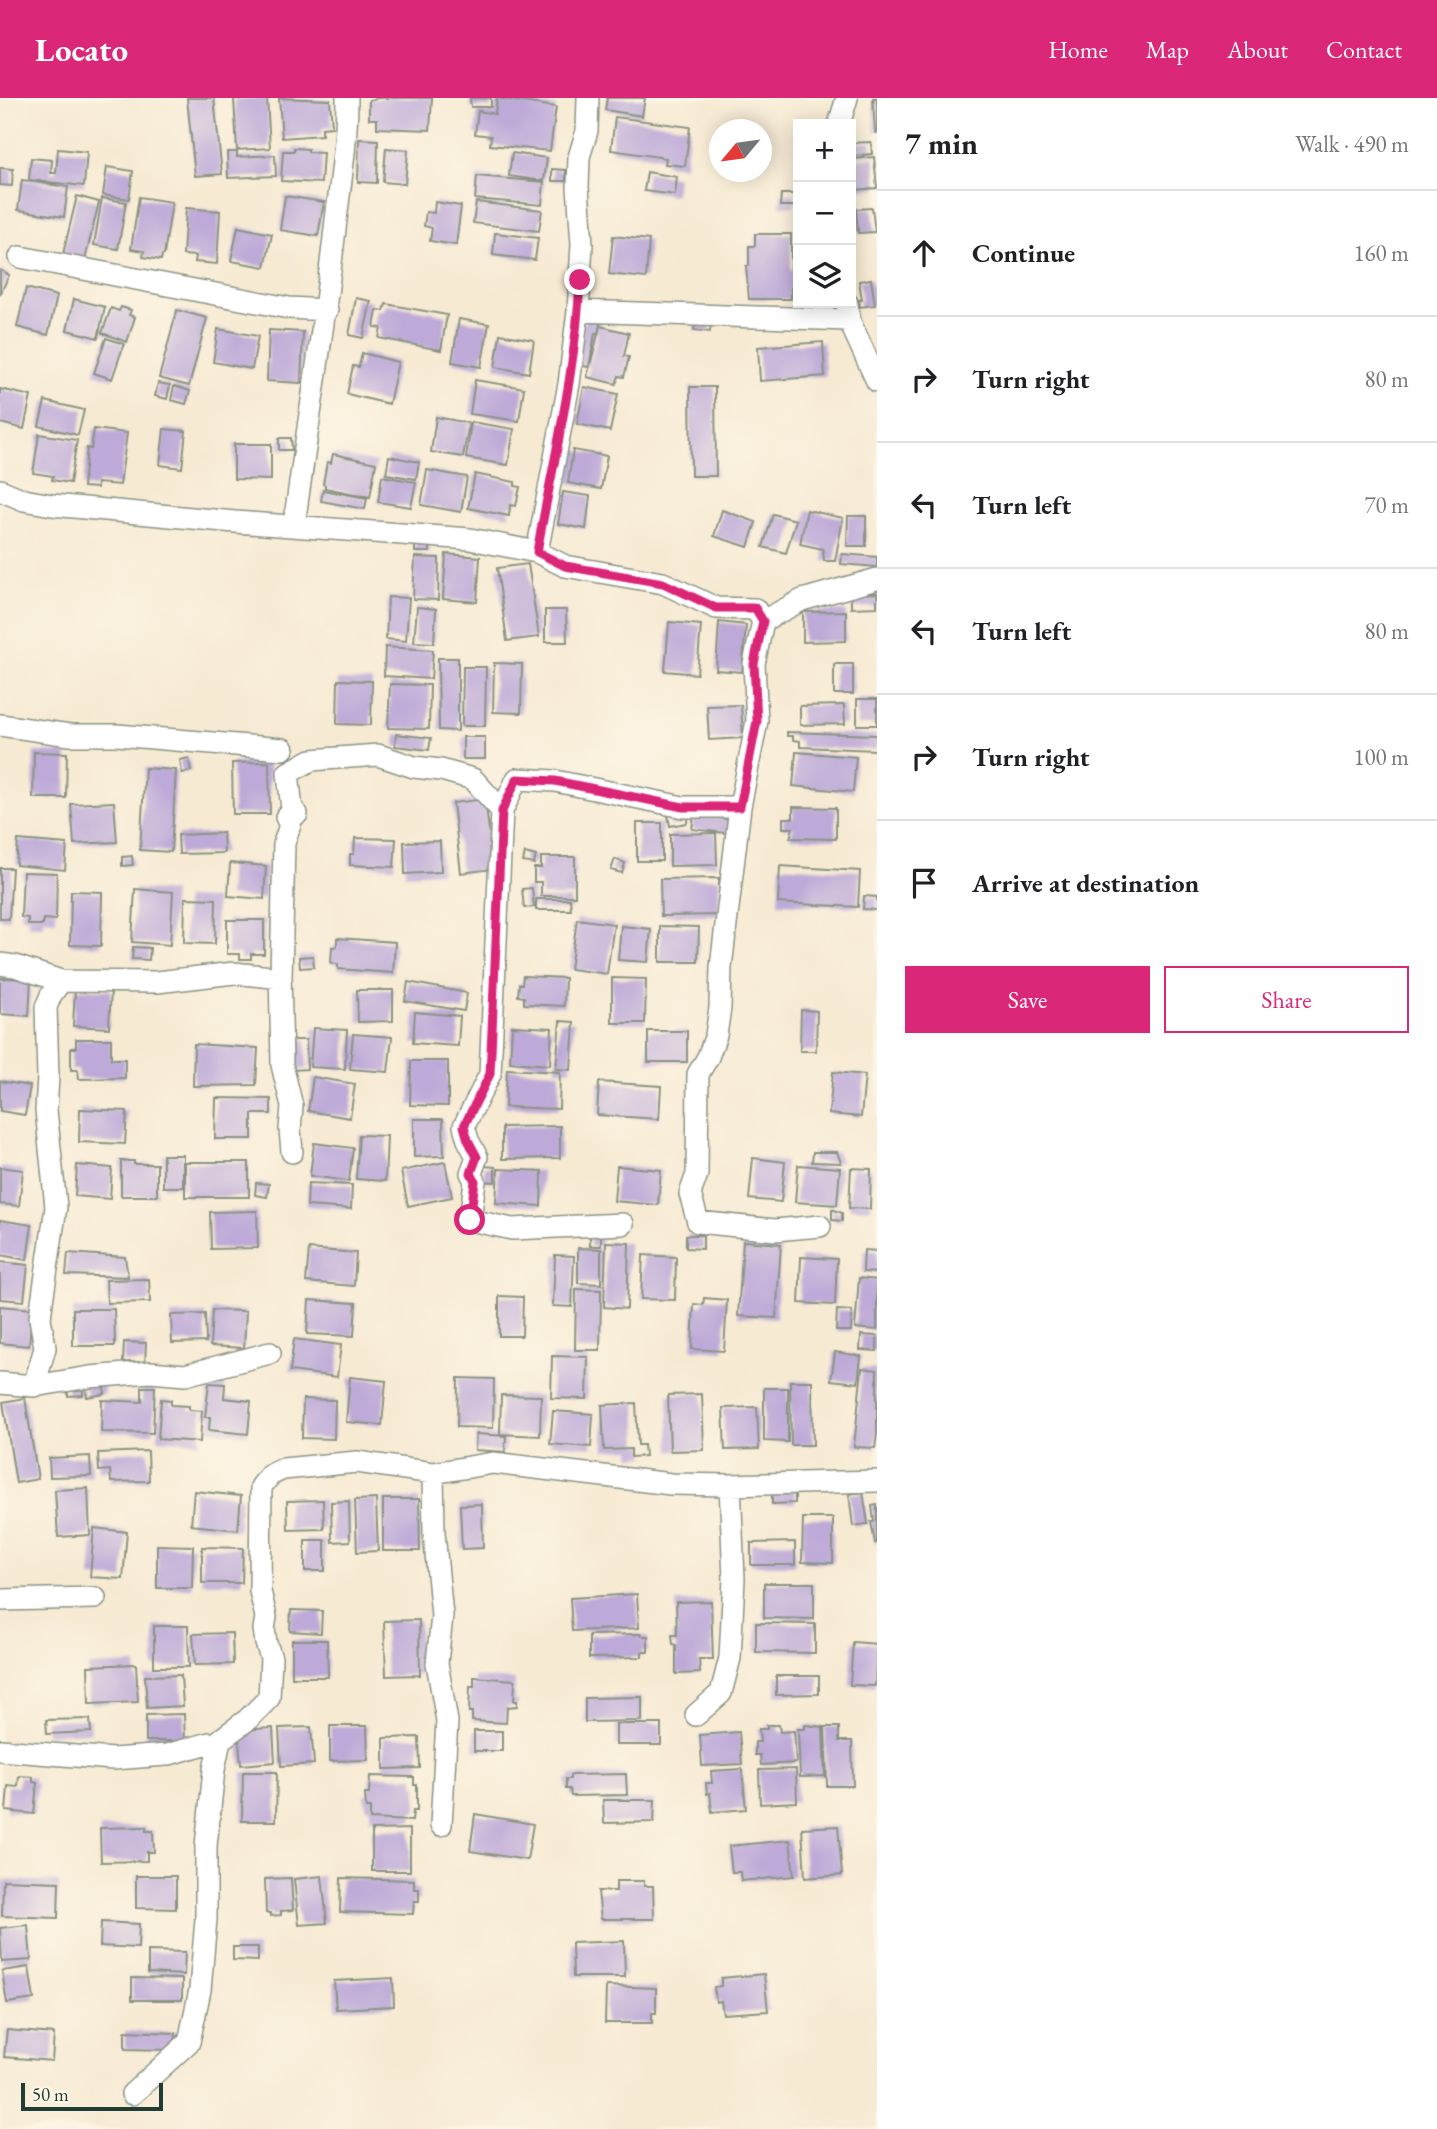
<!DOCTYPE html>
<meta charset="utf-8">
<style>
:root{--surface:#fff;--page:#f2f2f2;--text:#202124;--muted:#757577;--line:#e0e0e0;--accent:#db2777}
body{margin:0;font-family:"EB Garamond",serif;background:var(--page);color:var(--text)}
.controls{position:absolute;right:21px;top:21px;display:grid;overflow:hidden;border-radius:0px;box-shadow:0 4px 18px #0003}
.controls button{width:63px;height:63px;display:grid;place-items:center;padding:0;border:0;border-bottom:2px solid var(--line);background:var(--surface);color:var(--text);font:35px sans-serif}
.compass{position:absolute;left:709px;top:21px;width:63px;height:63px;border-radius:50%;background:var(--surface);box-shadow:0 4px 18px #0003;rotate:241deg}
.scale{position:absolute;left:21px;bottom:18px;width:142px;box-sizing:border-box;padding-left:7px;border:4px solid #1f3d34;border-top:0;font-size:19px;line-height:24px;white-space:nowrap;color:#1f3d34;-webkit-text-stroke:5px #fcf5e5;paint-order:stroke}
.stop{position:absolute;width:21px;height:21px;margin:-16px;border:5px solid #db2777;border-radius:50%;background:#fff}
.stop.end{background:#db2777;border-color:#fff;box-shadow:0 2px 7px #0008}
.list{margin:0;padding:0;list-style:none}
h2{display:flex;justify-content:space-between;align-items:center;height:91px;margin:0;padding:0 28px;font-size:30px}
h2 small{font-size:23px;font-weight:400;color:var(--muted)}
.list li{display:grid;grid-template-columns:46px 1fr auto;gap:21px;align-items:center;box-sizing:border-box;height:126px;padding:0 28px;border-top:2px solid var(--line)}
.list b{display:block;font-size:26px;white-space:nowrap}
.list em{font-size:23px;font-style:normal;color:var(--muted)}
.actions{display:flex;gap:14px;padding:21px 28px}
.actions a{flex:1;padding:16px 0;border:2px solid var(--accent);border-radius:0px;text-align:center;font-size:24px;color:var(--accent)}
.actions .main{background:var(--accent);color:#fff}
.icon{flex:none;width:38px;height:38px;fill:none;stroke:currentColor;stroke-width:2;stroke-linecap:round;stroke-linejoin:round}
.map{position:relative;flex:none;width:877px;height:2031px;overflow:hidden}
header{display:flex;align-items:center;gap:42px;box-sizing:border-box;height:98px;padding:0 35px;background:var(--accent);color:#fff}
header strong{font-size:33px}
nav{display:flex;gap:38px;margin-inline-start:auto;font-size:24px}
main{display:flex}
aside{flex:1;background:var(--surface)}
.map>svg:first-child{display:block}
</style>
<header>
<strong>Locato</strong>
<nav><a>Home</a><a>Map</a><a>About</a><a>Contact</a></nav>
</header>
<main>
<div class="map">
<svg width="877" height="2031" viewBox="0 0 877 2031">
<rect width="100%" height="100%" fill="#fcf5e5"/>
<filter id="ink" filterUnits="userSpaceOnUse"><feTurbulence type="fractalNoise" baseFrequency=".0143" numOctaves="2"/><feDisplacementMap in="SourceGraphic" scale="14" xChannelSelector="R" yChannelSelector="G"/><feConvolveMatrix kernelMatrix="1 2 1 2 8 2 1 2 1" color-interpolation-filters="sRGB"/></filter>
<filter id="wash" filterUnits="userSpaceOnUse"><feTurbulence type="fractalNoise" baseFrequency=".00686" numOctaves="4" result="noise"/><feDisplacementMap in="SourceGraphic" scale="28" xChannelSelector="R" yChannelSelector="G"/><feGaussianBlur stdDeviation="1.57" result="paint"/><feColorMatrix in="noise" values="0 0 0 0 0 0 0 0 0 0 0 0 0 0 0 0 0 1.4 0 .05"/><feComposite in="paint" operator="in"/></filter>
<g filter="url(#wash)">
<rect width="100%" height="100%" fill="#f7ead3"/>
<g id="blocks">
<path fill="#bdaad8" d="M187 0H214L222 76 195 78Z
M260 0H267L270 50 237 52 234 1Z
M279 0 330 2 332 29 322 30V37L282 40Z
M378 0H432L430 32 377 30V21H369V2Z
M470 0H491V9H471Z
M497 0 556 9 550 53 490 47 491 38 475 36 478 13 495 16Z
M607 0H645L642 18 605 12Z
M873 0H877V35H875Z
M615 19 690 29 685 68 665 66 666 60 611 52Z
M359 41 378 42 377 85 358 84Z
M871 44 872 56 852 58 851 45Z
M294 50 308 51V54L323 55 321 85 281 83 283 53H294Z
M386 50 408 52 405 86 383 84Z
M58 51 87 54 84 88 29 82 31 60 52 62 51 75H56Z
M227 54H237V59L275 57 276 78 228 80Z
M512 55 547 60 544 83 509 78Z
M874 59 877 90 855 92 852 61Z
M107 69 133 73 129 101 103 97Z
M0 70 13 71 12 88 0 87Z
M552 71 566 72V83H552Z
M647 74 677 79 675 97 644 93Z
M477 78 544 84 542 107 475 101Z
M22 82 68 89 64 119 18 112Z
M781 96H795V108H780Z
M77 98 99 104 85 162 63 156Z
M285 98 324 104 318 138 280 132Z
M139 99 172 104 164 157H162L161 162 143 159 144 153 131 151Z
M102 100 126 104 118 151 94 147Z
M435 104 461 108 456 147 430 143 432 130 424 128 426 114 434 115Z
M476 104 542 112 539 133 473 125Z
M186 110 220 113 217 166 195 164 196 158 183 157Z
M872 110 875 134 858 135 856 111Z
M238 129 272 136 265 169 231 163Z
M495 135 538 140 535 162 493 157Z
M755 136H791V173H798V190H791V201H749L746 168H749V148H755Z
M613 138 649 142 646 180 609 176Z
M0 172 9 177 0 197Z
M871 181 875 207 860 209 859 202H862L859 183Z
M26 190 57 198 48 237 17 229Z
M356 200 371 203 363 240 349 237Z
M74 201 105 209 98 240 67 232Z
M386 206 447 217 441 252 379 240 381 230 374 229 377 212 384 213Z
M121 209 131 212 129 217 135 219 127 244 102 235 111 210 119 213Z
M177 212 207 220 189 288 159 280Z
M585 219 601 222 598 235H595L589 269 576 267Z
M459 221 489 226 481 269 452 264Z
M695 223 711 225 710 234 694 232Z
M600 228 629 235 624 258 629 259 624 279 619 278 616 286 587 279Z
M218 231 258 238 252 271 213 264Z
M269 232 303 234 301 285 267 283Z
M500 236 534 242 529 275 495 269Z
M106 240 124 246 112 281 94 275Z
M823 244 825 278 760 283 758 249Z
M362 255 398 264 389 306 347 296 353 268 359 269Z
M475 282 524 290 519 323 470 316Z
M158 285 170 287 167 301 155 298Z
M174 288 190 293 186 306 171 302Z
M584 289 618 296 610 333 577 326Z
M690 289H715L716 378H691Z
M0 291 31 298 24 331 0 325Z
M45 303 84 312 78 337 39 328Z
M436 319 469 325 463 359 431 354Z
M471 324 514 331 508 367 466 360Z
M94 331 127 335 120 387 97 385V390L83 389 87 350 91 351Z
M164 331 186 333 182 370 160 367Z
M39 336 77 342 70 385 52 382 53 378 33 375Z
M279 340H291L292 352H279Z
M234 346H271V382L234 381Z
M573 352 607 358 601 391 568 385Z
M333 356 376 365 370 399 325 390V387L323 386 327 364 331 365Z
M389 358 419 364 416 381 386 376Z
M427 372 467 379 461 414 421 407Z
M475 376 515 384V388L520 389 516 408 510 407 509 418 468 410Z
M382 378 416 384 411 409 378 404Z
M323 392 367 400 365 411 321 403Z
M563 394 590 398 586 431 558 426Z
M722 412 756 424 748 449 714 438Z
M807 412 843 420 835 463H824L823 451 800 446Z
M773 416 796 422 786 455 763 449Z
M848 418H866V448H847Z
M415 441H430V454H415Z
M446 456 480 459 477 504 443 501Z
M842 456 877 459V469L841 466Z
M415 459 439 460 438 502 413 501Z
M528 466 539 539 507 543 497 470Z
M877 495V509L851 510V496Z
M388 499 409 500 406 543 386 541Z
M417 509 436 511 434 545 414 544Z
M545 512H566L567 544H545Z
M846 513V543L803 544V514Z
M669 524 701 527 697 576 665 573Z
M719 524 746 527 742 574 716 572Z
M385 549 433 552 431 581 384 578Z
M438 560H458V633L439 632Z
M494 565 522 566 521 615 493 614Z
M834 566H853V596H834Z
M463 569H486L485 628H462Z
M338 582 372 583 371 627 337 626Z
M390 586 430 587 429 631 388 630Z
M857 601H877V627H857Z
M741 607 743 640 709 642 707 608Z
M844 607 845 626 800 627V608Z
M787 634 876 637V652L800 649V643L793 642V638H787Z
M396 636 431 640 429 652 395 648Z
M463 639H485V661H463Z
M34 654 67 655 66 700H33Z
M796 654 856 659 853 694 793 688Z
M189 660 191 673 182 675 180 662Z
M269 664 270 716H233L232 665Z
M145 670 176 672 171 754 140 752Z
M485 701 494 771 461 775 453 705Z
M114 704 117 744 74 746 71 706Z
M793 709 836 710V741L790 740 793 730H783V720H793Z
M688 714 687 725 670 728 668 717Z
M694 717 734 722 733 736 692 731Z
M637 725H662V763H637Z
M223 735 224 755 179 756 178 737Z
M716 735 717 767 670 768V736Z
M355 740 396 741 394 769 350 767V756H354Z
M18 742 67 746 65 772 16 767Z
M440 743 441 774 405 776 404 744Z
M525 755 536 758 534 766 523 764Z
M132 758 133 767 122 768V759Z
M541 759H575V798H541V784H534V770H541Z
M615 761 625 765 622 775 611 772Z
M230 765 266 768 264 801 228 798Z
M780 768 860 773 858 809 778 805Z
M0 770H12L9 821H0Z
M23 774 57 775 56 822 43 821V827H28V820L21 819Z
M719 780V817L661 818 660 781Z
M532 790 534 809 524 810 522 791Z
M135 791 173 794 170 847 132 844Z
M71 793 102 794 101 848 70 847Z
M864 798 877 799V812L863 811Z
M185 800 216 801 215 846 184 845Z
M536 801H570L571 812H536Z
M577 821 614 826 607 876 570 871Z
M227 822H264V856H251V861H240V856H227Z
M621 828 651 831 648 864 618 862Z
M660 828 699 829 698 864H660Z
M337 840 395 844 393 875 338 871V866L331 865 332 849H337Z
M133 849 150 850 149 862 132 861Z
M313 858 314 869 300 870 299 859Z
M523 878 565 880 564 908 524 906V899L518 898 519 886H522Z
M0 880 31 881 29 918 0 916Z
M612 880 646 881 645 925H612Z
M408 884 467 895 464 913 405 903Z
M75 891 111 892 109 930 73 928Z
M357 892H393V923L358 924Z
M801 912 817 913 816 953H800Z
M415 914 460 918 458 948 413 945Z
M560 923 574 924 571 972 556 971Z
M512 928 552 930 550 967 510 964Z
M313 930 347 932 345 971 310 969Z
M648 933H687V964H648Z
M353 936 392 939 388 974 350 971Z
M76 941H111V961H125V980L79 981 78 972H71V950H76Z
M292 942H306L307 971 293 972Z
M194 946 258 950 256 987 193 988Z
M411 963H448V1008L410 1007Z
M507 971 560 974 559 1011 505 1009Z
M833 974 865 977 861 1019 829 1016Z
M313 979 355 986 350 1020 308 1013Z
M0 983 30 988 25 1017 0 1013Z
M599 984 661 988 659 1021 597 1017Z
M216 1000 271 1001V1016H252V1041H215Z
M80 1011 127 1013 125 1046 79 1044Z
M414 1021H443L444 1058 414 1059Z
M560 1028V1060L502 1061V1029Z
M359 1037 387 1038 385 1083 356 1081Z
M314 1045 353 1050 349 1083 310 1078Z
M813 1054H837L841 1065 812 1064Z
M163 1057H183V1089H163Z
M753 1060 785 1064 781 1104 749 1101Z
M121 1063H134V1066H157V1098H121Z
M185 1064H249V1099H185Z
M445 1064 452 1099 408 1108 401 1073Z
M77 1067 112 1070 110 1101 75 1098Z
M798 1067 840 1070 837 1107 795 1104Z
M484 1068 495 1069V1084L483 1083Z
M617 1068 661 1072 658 1107 614 1103Z
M0 1069 23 1072 19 1108 0 1106Z
M851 1070 871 1071 870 1111 849 1110Z
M498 1071 542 1073 541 1108 496 1105Z
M256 1085 269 1086 267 1099 255 1097Z
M308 1085 352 1087 351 1111 307 1108Z
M832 1111 842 1115V1123L832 1122Z
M257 1113 258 1150 211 1151 210 1114Z
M0 1122 32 1127 27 1162 0 1157Z
M590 1137H601V1148H590Z
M686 1137H703V1151L686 1150Z
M743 1143 781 1146 776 1220 738 1218Z
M606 1144 629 1145 627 1211 604 1209Z
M578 1150 601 1151V1186L578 1185Z
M309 1151 356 1155 354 1188 306 1184Z
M864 1152 877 1153V1175L863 1174Z
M68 1155 125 1159 128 1179 66 1177Z
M555 1157 574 1158 572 1209 553 1208Z
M643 1157 676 1159 675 1202 641 1201Z
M801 1159 837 1161 835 1207 799 1205Z
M0 1164 28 1167 24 1203 0 1201Z
M859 1180 877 1182V1232L855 1230Z
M149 1181 150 1204 107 1205 106 1182Z
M576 1191 601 1192 600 1252H575Z
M499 1198 523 1199 522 1238H499Z
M704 1200 727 1202 724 1253 692 1251 694 1206 703 1207Z
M309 1202 356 1205 354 1238 307 1236Z
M0 1208 32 1211 29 1248 0 1245Z
M73 1211H114L115 1248H73Z
M212 1212 246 1213 244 1250 210 1248Z
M837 1212 852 1213 851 1233H836Z
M205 1216 206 1244 172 1245 171 1217Z
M861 1237 877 1238V1253L860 1252Z
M294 1241 341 1247 337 1279 290 1273Z
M124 1244 146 1245 145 1265 123 1264Z
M835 1254 861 1258 858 1285 831 1282Z
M552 1258 588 1259 587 1301 551 1300Z
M862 1270 877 1272V1336L875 1350 854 1349Z
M350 1279 386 1283 382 1327 346 1324Z
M458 1280 494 1281 493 1330 457 1329Z
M103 1283 105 1296 87 1299 85 1286Z
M790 1283H812L813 1347H791Z
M82 1285 83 1297 68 1298 67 1286Z
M209 1285 225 1286 224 1300 251 1303 248 1336 209 1332 210 1319H205Z
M142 1289H155L153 1335 101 1334 102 1302 142 1304Z
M764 1290H788V1344L764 1343Z
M702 1296 704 1352 670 1353 668 1297Z
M501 1297 541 1298 540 1338 500 1336Z
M25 1300 38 1381 16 1385 3 1304Z
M161 1301 171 1302V1307L189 1308V1312L202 1313 200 1344 158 1341Z
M303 1301 335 1302 334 1341 302 1340Z
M636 1305 638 1347H644L645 1358 631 1359V1351L604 1352 602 1307Z
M757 1309 759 1351 725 1352 723 1310Z
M553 1313 593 1316 591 1349 550 1346Z
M476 1336 506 1338 505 1354 475 1352Z
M148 1353 149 1383 111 1384 110 1372 99 1373 98 1355Z
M90 1358 91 1378 50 1379 49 1360Z
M88 1390 90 1437 58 1439 55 1392Z
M795 1391V1405L772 1406V1392Z
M194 1393 241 1398 238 1432 191 1427Z
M863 1394 868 1426 853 1428 849 1396Z
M376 1401 378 1453 357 1454 355 1402Z
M383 1401H419L420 1453H383Z
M323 1402 324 1431 288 1432 287 1403Z
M349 1403 350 1443 332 1444 331 1404Z
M482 1406 483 1450 462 1451 460 1407Z
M877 1407V1445H875L871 1424H874L872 1408Z
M803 1420H833V1465L802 1464Z
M94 1430 127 1434 123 1481 90 1479Z
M305 1442H325V1473H305Z
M795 1444V1467H751V1445Z
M157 1447 193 1448 192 1490H157Z
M202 1449 243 1450 242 1485H202Z
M764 1485H814V1521L764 1520Z
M637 1496 639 1530 572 1533 570 1500Z
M711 1503 713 1561H699L700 1575 676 1576V1547L673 1546 672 1537H677L676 1504Z
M291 1512 322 1513 321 1535 290 1533Z
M419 1522 420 1577 386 1578 384 1523Z
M756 1525 815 1526V1555L756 1554Z
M154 1528H188L189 1569H154Z
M232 1535 233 1566 195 1567 193 1536Z
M641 1536V1538H648V1554H642V1559L589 1560V1537Z
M292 1542H327L328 1579H292Z
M853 1544 877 1546 875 1588 850 1587Z
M136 1566 138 1604 89 1606 88 1568Z
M181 1577 183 1608 147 1610 145 1578Z
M776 1578H819V1596L776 1597Z
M474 1579 515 1582 514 1603H517V1608L507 1609 506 1625 472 1623V1614H469L470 1588H474Z
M642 1599V1623L585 1624V1600Z
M184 1616 185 1643H146V1617Z
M90 1621 91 1634 47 1636 46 1622Z
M616 1626H661V1647H616Z
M767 1627H779L780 1634 794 1633 796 1665 761 1667 760 1657H755V1644H760L759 1631H767Z
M805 1627 823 1629 825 1678 800 1679 798 1631H805Z
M330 1628H367L368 1662 330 1663Z
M311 1629 314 1666 281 1668 279 1630Z
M825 1629H839V1643H852L853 1688H827Z
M273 1630 275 1664 241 1667 238 1632Z
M474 1633H502V1653H474Z
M739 1634 742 1666 702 1668 700 1637Z
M419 1639 420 1670 384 1671V1640Z
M742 1671 746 1711 712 1714 710 1695 707 1696 706 1685H712L711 1673Z
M796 1671 797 1704 760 1706 759 1672Z
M243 1674H277L276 1723H242Z
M626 1676 627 1697 571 1698 570 1691H566V1681H570V1677Z
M19 1678 33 1679V1684L37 1685 34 1716 6 1713 8 1688 18 1689Z
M370 1678 414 1679V1687H417V1713H413L412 1723 370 1721V1710H366L365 1696H369Z
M603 1702H655L654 1724 604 1725Z
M475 1716 533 1726 527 1762 470 1753Z
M838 1728 842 1777 805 1780 802 1730Z
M146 1729V1733H153L154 1754H147V1763L101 1764 100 1730Z
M410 1731V1773H372V1732Z
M790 1742 794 1778 741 1783 740 1774H732L729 1748Z
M136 1778H176V1811L136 1810Z
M322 1778 327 1825 299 1827 294 1781Z
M291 1780 293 1812 281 1813V1817L271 1818V1815H266L265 1781Z
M341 1780 414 1782V1791H419V1803H414L413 1816 340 1814Z
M3 1782 59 1784 58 1820 2 1818Z
M616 1783H644V1788H653L654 1821H601L598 1793H616Z
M101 1824 139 1826 138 1850 100 1848Z
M28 1827 31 1862 2 1864 0 1830Z
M624 1843 625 1879H573L572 1845Z
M233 1849H258V1863L233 1862Z
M148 1853 185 1854 184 1877 148 1875Z
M29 1869 34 1901 7 1905 2 1873Z
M764 1876 768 1913 723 1916 721 1903 716 1904 714 1889 721 1888V1880Z
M132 1880 182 1881V1902H132Z
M393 1880 394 1908 336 1911 334 1883Z
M606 1888 656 1890V1915H652V1925H605Z
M7 1932 54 1936 52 1963 4 1959Z
M125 1933 176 1935 175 1952 125 1951Z"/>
</g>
</g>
<g filter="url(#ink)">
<use href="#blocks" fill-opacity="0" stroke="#8b9484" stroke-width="2"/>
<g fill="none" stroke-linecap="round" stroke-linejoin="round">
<g stroke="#8b9484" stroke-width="24">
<path id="minor" d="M839 26 847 0
M20 159 289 210 327 212
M847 205 849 222 877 283
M578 213 849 222
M0 392 24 402 52 407 235 424 470 441 537 454 565 468 663 485 716 510 755 511 763 523 754 566 757 623 740 709 721 869 720 910 716 937 708 959 698 976 697 1076 690 1096 698 1124 775 1132 820 1128
M294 427C308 325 325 224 336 122 341 81 347 41 347 0
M537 454 569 286 578 213 582 146 578 89 579 59 587 33 588 0
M763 523 802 502 877 481
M0 627 70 637H117L283 651
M502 713 490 976 464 1028 468 1042 477 1059 471 1075 475 1083 470 1122 512 1131 623 1126
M0 866 15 868 61 883 157 884 234 875 281 880
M281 878 280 872 282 967 292 1008 290 1031 292 1054
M281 880 284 745 290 727 286 719 297 716 292 711 288 675 311 662 378 657 414 669 441 672 473 681 502 713 517 681 555 683 683 709H740
M0 1285 34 1288 90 1279 150 1274 185 1277 270 1255
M34 1288 45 1250 40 1220 42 1204 56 1109 46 1012 48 979 46 909 51 897 61 883
M433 1375 434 1435 442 1518 437 1565 447 1623 441 1727
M0 1502 95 1500
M696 1617 721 1595 730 1560 734 1481 730 1387
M0 1652 113 1661 166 1657 209 1645
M132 1996 189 1944 200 1892 206 1821V1748L214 1672 220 1642 247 1622 269 1600 271 1560 266 1545 264 1531 266 1519 260 1493 261 1389 270 1377 283 1371 357 1364 433 1375 493 1365 671 1386 730 1387 877 1383"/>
</g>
<use href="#minor" stroke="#fff" stroke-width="21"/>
</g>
</g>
<g fill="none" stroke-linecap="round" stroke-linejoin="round" filter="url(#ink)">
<path stroke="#db2777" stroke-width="9" d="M470 1122 475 1083 471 1075 477 1059 468 1042 464 1028 490 976 502 713 517 681 555 683 683 709H740L757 623 754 566 763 523 755 510H716L663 485 565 468 537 454C553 364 576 274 580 182"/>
</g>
</svg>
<div class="controls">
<button>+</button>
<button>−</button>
<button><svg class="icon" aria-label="layers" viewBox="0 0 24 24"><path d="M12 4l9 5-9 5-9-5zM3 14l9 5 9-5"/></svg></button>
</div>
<svg class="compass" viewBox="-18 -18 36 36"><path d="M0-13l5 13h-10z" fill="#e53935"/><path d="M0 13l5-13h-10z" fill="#757577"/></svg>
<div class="scale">50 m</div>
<div class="stop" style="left:470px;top:1122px"></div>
<div class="stop end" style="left:580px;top:182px"></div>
</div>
<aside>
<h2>7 min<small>Walk · 490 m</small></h2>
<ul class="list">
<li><svg class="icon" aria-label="ahead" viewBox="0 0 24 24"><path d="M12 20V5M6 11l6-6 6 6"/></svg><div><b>Continue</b></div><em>160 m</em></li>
<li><svg class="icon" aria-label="right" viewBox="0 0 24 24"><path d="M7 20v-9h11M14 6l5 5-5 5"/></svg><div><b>Turn right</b></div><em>80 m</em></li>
<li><svg class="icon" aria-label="left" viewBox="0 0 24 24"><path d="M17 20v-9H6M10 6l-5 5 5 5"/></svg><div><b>Turn left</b></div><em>70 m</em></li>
<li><svg class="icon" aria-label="left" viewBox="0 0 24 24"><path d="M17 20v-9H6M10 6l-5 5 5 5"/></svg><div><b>Turn left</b></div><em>80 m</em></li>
<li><svg class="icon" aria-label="right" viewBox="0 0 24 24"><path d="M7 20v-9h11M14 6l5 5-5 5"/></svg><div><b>Turn right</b></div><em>100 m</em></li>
<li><svg class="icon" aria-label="arrive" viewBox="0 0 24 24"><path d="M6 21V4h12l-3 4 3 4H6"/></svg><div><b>Arrive at destination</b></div></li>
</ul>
<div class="actions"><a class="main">Save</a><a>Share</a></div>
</aside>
</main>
